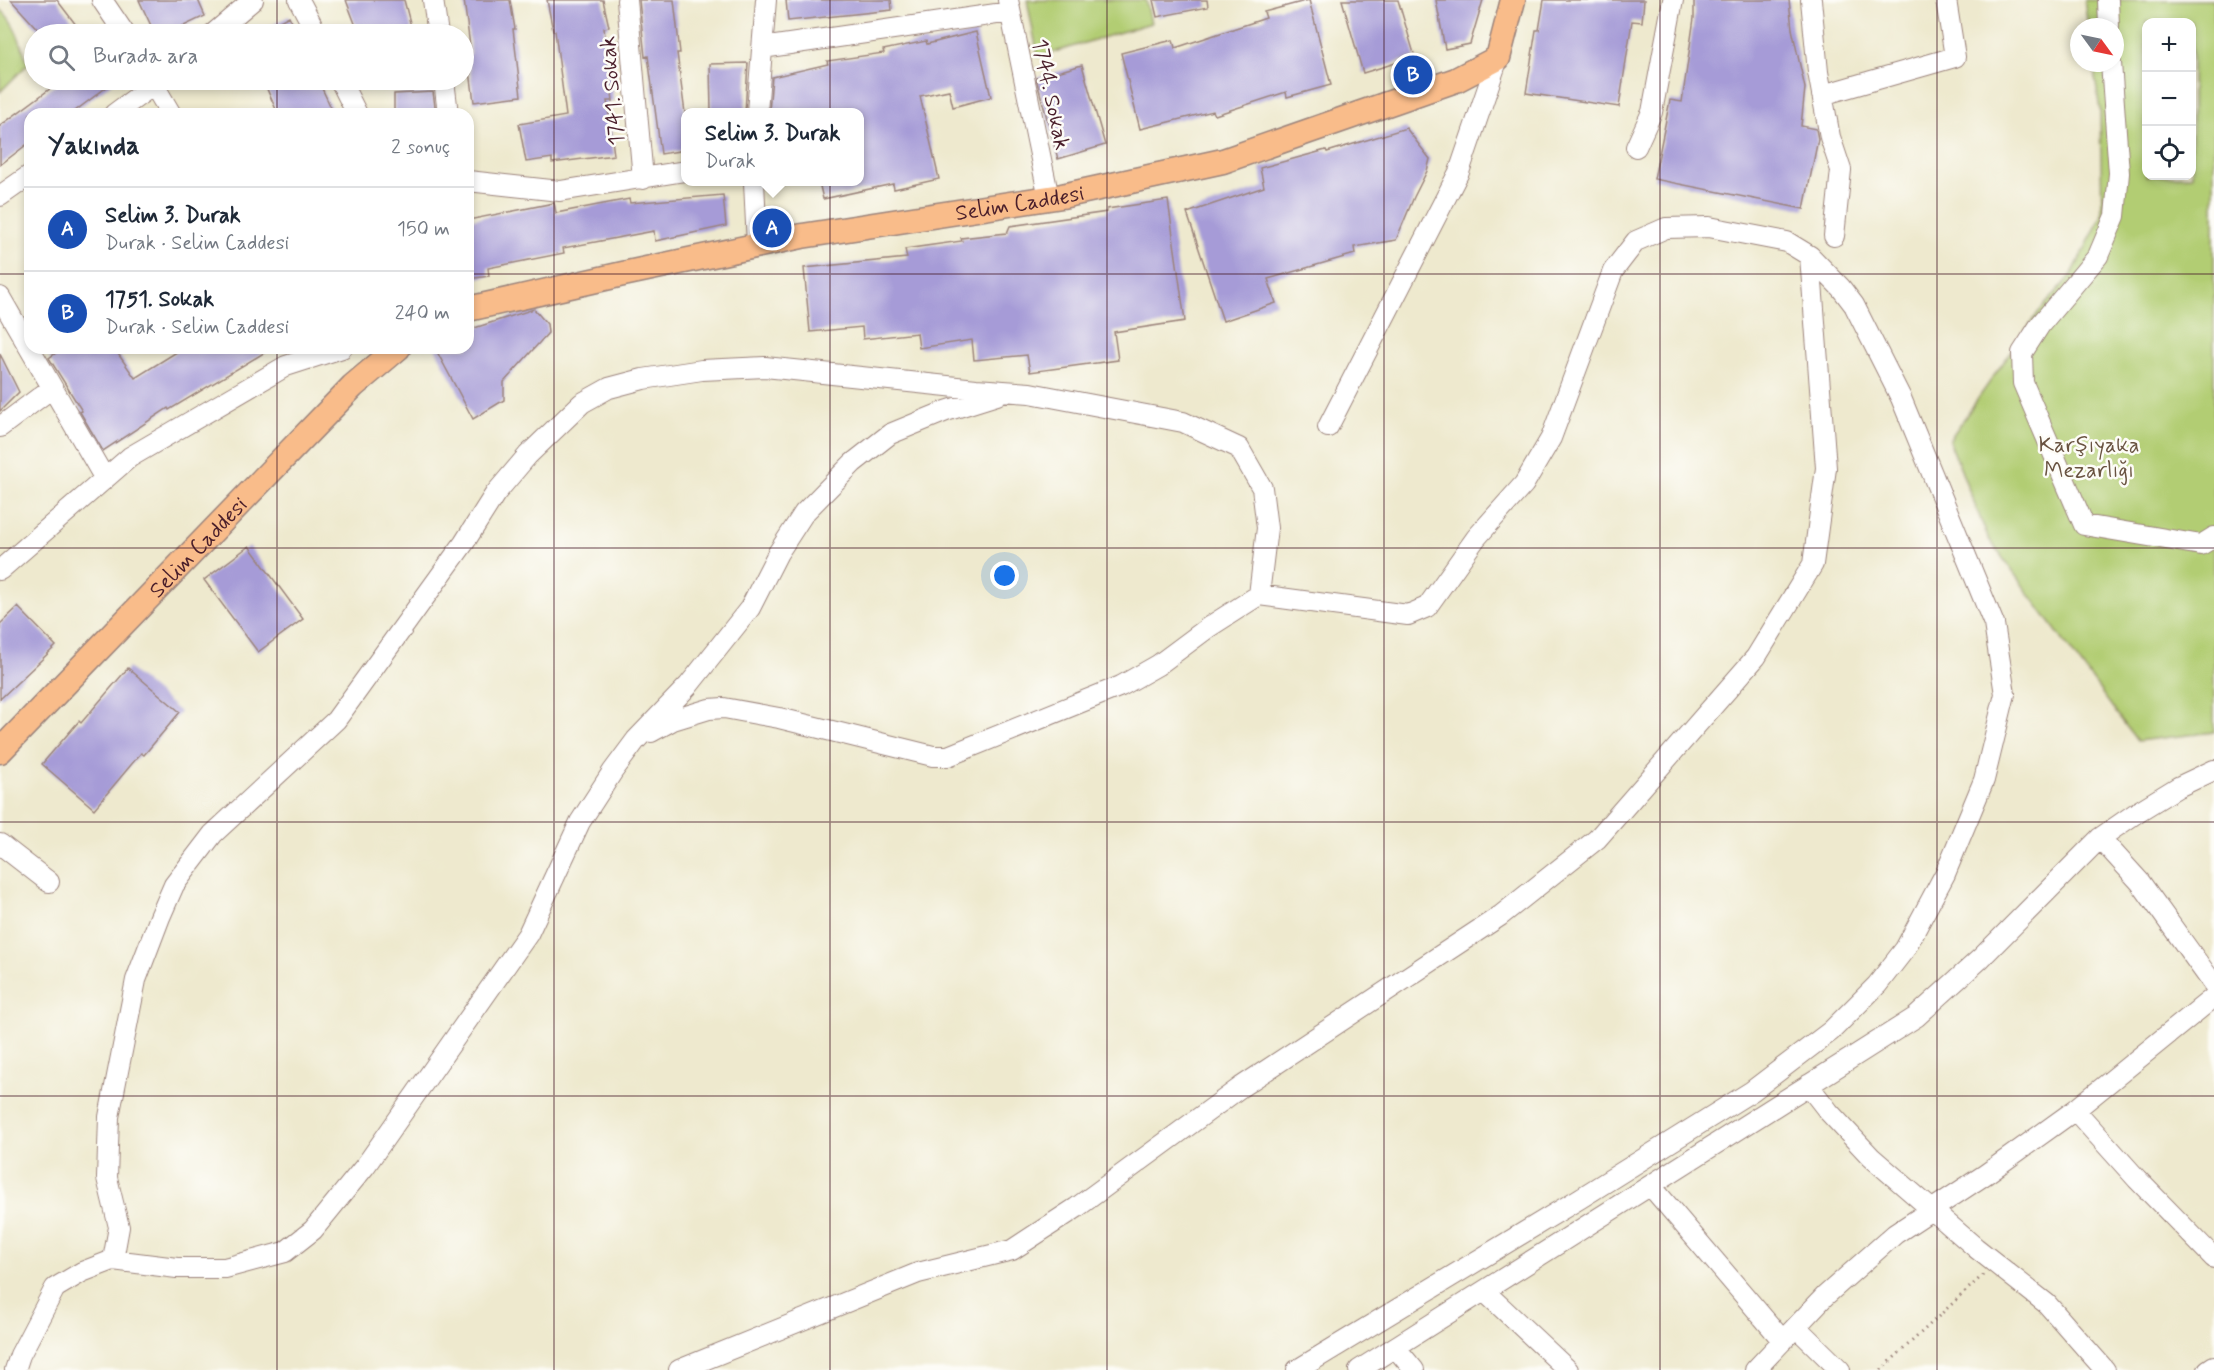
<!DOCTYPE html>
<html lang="tr">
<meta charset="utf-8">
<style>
:root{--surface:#fff;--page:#f2f2f3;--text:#1f2937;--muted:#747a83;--line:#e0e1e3;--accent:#d1495b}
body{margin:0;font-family:Mynerve,sans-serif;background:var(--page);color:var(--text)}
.controls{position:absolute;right:18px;top:18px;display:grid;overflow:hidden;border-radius:12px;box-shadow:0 3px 9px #0003}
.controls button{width:54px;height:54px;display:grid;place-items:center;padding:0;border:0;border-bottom:2px solid var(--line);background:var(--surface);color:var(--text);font:30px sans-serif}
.compass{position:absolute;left:2070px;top:18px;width:54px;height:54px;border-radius:50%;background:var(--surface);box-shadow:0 3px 9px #0003;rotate:123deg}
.you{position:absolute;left:1005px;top:576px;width:21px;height:21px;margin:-15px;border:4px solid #fff;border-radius:50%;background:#1a73e8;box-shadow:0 0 0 9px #1a73e833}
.badge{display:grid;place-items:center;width:39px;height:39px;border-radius:50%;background:var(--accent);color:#fff;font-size:20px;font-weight:700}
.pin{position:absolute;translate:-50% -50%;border:3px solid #fff;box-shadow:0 2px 6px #0006}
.popup{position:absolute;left:681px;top:108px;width:183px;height:78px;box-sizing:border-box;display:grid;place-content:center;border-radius:12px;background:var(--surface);filter:drop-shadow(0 2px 4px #0005);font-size:20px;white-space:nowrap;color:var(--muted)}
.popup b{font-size:22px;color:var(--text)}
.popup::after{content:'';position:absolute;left:50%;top:100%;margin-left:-12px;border:12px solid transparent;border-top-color:var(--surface)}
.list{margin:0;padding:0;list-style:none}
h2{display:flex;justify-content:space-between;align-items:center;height:78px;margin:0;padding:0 24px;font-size:26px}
h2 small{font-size:20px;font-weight:400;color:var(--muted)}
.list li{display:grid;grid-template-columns:39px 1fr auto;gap:18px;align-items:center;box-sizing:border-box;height:84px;padding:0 24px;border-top:2px solid var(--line)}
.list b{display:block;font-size:22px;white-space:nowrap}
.list p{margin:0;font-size:20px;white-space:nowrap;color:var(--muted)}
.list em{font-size:20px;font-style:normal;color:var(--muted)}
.icon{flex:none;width:33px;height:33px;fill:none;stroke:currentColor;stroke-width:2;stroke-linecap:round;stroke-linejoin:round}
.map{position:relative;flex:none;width:2214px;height:1370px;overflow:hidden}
.search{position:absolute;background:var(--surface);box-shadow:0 3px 9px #0003;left:24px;top:24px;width:450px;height:66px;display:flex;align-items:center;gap:15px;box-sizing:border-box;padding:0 21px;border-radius:33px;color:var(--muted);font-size:22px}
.panel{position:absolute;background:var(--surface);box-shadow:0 3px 9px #0003;left:24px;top:108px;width:450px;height:246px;border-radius:18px}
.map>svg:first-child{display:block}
</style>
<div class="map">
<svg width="2214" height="1370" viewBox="0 0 2214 1370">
<rect width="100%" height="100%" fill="#fdfcf7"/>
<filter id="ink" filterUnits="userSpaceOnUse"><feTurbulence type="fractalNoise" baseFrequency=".0167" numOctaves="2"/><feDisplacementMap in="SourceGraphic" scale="12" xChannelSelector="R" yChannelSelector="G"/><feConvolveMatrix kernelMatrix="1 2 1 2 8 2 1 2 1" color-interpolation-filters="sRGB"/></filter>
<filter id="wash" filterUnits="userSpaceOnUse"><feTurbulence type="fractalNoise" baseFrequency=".008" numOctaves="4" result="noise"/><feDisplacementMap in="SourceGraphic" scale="24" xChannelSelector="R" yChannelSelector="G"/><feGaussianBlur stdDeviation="1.35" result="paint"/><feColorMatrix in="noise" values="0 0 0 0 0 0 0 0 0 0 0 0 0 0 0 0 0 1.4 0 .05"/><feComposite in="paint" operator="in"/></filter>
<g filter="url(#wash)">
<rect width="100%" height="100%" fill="#eee9ce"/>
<path fill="#b2cd73" stroke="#7e764f" stroke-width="1.5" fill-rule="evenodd" d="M1027 0H1146L1151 23 1038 57Z
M2084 0H2214V732L2137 741 1988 538 1949 440 2038 313 2072 274 2102 215 2100 111 2093 63H2115V27H2088ZM2146 22H2192V176H2146Z
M0 9C15 20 22 47 28 64L0 92Z"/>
<g id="blocks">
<path fill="#a69bd7" d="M11 0H57L83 34H42Z
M139 0H198L205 16 167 34H155Z
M346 0H404L413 34H359Z
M464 0H510L515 29H513L521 96 474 102 468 55 471 54Z
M547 0H603L609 27 604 28 613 101H607L614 155 552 163V158L526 162 519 124 566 116 555 31H553Z
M639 0H674L680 53H677L685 113V150L661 154 648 56 645 57Z
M786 0H891L892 10 788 21Z
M1153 0H1207L1208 7 1157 17Z
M1309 0 1331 85 1287 97 1286 92 1215 115 1213 111 1140 129 1121 53 1173 40 1175 48 1266 18 1264 12Z
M1342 0H1398L1415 57 1363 73Z
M1436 0H1483L1470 44 1445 49Z
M1544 0H1644L1642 22 1632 21 1619 107 1526 93 1536 30H1539Z
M1694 0H1789L1792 29 1805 88 1801 126 1816 129 1818 139 1804 209 1654 179 1670 100 1682 102 1694 18Z
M289 16 298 34H256Z
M976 32 991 97 953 107 949 90 920 96 939 179 894 189 893 184 823 199 819 182H859V112H769L772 77 828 64 827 61 884 53 883 50 926 41 927 44Z
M748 63 745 112H711L710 64Z
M1082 65 1105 145 1058 159 1036 78Z
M62 80H116L71 114H30V142L0 165V126Z
M263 80H318L334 114H278Z
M433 92 436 114H394V94Z
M1406 128 1430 159 1427 171 1414 197 1396 240 1354 247 1355 254 1268 279 1276 303 1223 321 1187 213 1264 187 1260 168 1326 150 1327 152Z
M723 195 726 226 655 241 654 231 563 248 564 253 488 268 489 276 468 279V220L554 203 556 213 629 199 630 203Z
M1168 200 1185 321 1114 332 1118 360 1030 372 1027 355 974 360 972 340 919 348 917 333 863 339 862 327 810 332 804 268 907 258 905 249 962 241 961 238 1007 233 1010 226 1107 212V209Z
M534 309 547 324 548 333 504 382V400L473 419 435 348H468V330Z
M63 348H114L135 378 183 348H272L169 410 168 408 103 451 80 412 82 411 49 358Z
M0 354 19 392 0 411Z
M249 546 303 619 258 652 204 580Z
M18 607 56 646 0 699V624Z
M128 668 180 712 144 755 141 753 94 809 42 764 79 721 81 723Z"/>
</g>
</g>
<g filter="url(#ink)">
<use href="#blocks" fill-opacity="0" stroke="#9c847c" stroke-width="1.5"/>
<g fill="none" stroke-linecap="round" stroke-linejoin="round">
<g stroke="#9c847c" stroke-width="22">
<path id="minor" d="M102 0 125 34
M299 0 317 34
M433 0 438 34
M627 0 643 179
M1008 0 1049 198
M1811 0 1818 72 1830 137 1841 170 1834 236
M2108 0 2109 27
M213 34 253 0
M762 48 1010 12
M2111 63 2119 173 2115 216 2098 256 2040 325 2022 353 2023 383 2084 525 2201 545 2214 537
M151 80 171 114
M340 80 357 114
M444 80 448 114
M1822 95 1955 57 1946 0
M757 112 766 0
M114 114 160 80
M1636 147 1652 112 1673 0
M468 181 560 191 685 171
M754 182 757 245
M0 196 30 175
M0 297 105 479
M0 427 52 388
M1328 427 1459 172 1498 58
M0 570 130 457 286 366 342 348
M651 732 673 720 709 709 724 708 779 718 933 756H948L1121 686 1158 665 1209 627 1259 595
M2100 838 2140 882 2214 985
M0 844 49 882
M1808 1085 1829 1112 1871 1157 1976 1248 2047 1304 2105 1370
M2075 1110 2137 1179 2214 1258
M1651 1186 1783 1341
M113 1260 119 1227 107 1178 109 1117 136 980 160 917 174 885 213 834 336 720 464 543 495 494 528 455 582 403 609 388 643 379 702 370 765 367 976 389 1030 393 1183 422 1239 448 1262 488 1267 528 1259 595 1408 615 1427 607 1476 538 1524 484 1551 438 1613 271 1636 241 1666 228 1709 227 1787 242 1810 256 1841 288 1854 305 1901 398 1994 624 2005 694 1984 780 1945 874 1905 949 1877 985 1831 1031 1752 1091 1579 1199 1297 1370
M1484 1291 1568 1370
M1796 1327 1840 1370
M1395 1347 1414 1370
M15 1370 20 1355 55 1288 82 1272 113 1260 177 1268H225L285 1252 313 1230 366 1165 528 934 580 822 613 771 636 740 688 686 750 608 778 553 804 513 853 463 890 434 946 411 997 395
M679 1370 918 1273 1012 1250 1076 1208 1241 1087 1500 916 1597 839 1756 657 1813 564 1826 468 1810 256
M1359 1370 1916 1017 1981 958 2100 838 2139 811 2178 787 2214 770
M1755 1370 1825 1296 1895 1234 1986 1174 2075 1110 2214 997
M2208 1370 2214 1366"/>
</g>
<g stroke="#9c847c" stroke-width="27">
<g id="major">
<path id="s1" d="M468 309 623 274 802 236 1062 196 1223 161 1456 80 1498 58 1513 0"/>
<path id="s2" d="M0 751 353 386 398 348"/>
</g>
</g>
<path stroke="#9c847c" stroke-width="3" stroke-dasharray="1.5 4.5" stroke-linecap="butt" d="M1881 1370 1983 1275"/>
<use href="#minor" stroke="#fff" stroke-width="20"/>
<use href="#major" stroke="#f9bc8a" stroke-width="24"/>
</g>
</g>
<path fill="none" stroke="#4a1f2b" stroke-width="1.5" stroke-opacity="0.55" d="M277 0V34M554 0V1370M830 0V1370M1107 0V1370M1384 0V1370M1660 0V1370M1937 0V1370M277 80V114M0 274H30M468 274H2214M277 348V1370M0 548H2214M0 822H2214M0 1096H2214"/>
<g text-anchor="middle" stroke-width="5" stroke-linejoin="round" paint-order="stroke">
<g font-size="22" fill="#4a1f2b" stroke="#fdfcf7">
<text transform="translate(611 91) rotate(-95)" y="8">1741. Sokak</text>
<text transform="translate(1052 94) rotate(78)" y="8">1744. Sokak</text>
<text dy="8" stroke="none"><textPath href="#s1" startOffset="562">Selim Caddesi</textPath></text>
<text dy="8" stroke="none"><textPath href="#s2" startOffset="284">Selim Caddesi</textPath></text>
</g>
<g font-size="22" fill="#695341" stroke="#fdfcf7">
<text x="2089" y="452">Karşıyaka<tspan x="2089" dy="25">Mezarlığı</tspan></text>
</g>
</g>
</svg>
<div class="controls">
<button>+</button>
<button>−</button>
<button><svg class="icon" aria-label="locate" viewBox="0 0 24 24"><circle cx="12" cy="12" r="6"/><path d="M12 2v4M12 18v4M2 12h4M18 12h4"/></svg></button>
</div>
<svg class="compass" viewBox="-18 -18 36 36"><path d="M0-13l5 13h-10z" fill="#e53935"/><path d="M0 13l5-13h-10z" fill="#747a83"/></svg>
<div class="you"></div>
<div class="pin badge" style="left:772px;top:228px;background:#1a4fb4">A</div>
<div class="popup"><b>Selim 3. Durak</b>Durak</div>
<div class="pin badge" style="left:1413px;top:75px;background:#1a4fb4">B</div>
<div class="search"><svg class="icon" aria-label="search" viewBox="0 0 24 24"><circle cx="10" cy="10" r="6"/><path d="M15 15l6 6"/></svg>Burada ara</div>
<section class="panel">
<h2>Yakında<small>2 sonuç</small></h2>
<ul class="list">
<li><span class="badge" style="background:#1a4fb4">A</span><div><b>Selim 3. Durak</b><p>Durak · Selim Caddesi</p></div><em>150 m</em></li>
<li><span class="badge" style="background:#1a4fb4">B</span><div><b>1751. Sokak</b><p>Durak · Selim Caddesi</p></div><em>240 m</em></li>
</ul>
</section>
</div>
